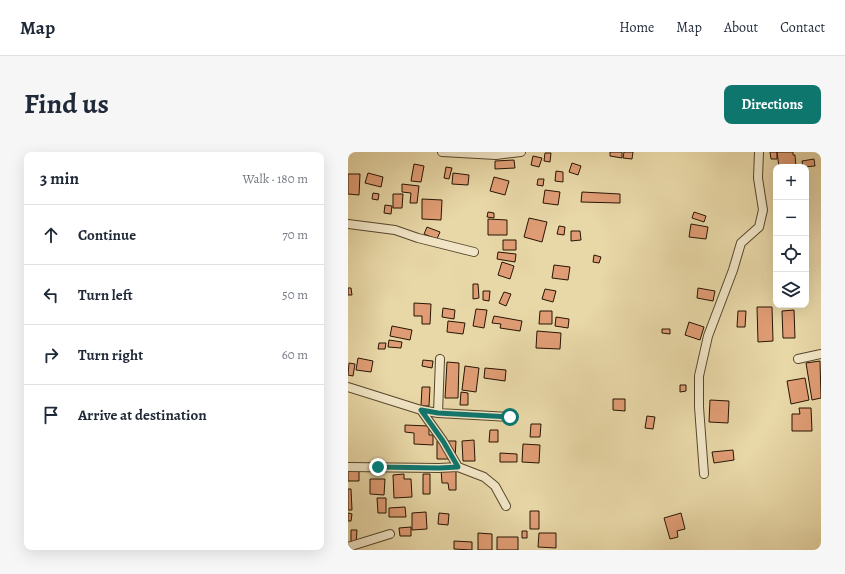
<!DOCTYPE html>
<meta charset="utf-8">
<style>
:root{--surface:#fff;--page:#f6f6f7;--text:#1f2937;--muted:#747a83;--line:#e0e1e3;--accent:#0f766e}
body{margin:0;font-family:Alegreya,serif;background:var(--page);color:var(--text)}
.controls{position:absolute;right:12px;top:12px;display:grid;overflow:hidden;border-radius:8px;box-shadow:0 4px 16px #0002}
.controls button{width:36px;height:36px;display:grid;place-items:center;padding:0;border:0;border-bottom:1px solid var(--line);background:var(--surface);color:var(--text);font:20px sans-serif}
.stop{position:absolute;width:12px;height:12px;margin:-9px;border:3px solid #0f766e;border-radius:50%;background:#fff}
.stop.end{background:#0f766e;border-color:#fff;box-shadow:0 1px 4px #0008}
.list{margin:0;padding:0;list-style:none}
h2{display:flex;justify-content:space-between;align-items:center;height:52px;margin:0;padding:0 16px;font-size:17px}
h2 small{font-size:13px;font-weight:400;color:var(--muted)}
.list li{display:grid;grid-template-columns:26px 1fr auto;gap:12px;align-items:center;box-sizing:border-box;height:60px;padding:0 16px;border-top:1px solid var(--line)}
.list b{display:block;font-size:15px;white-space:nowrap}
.list em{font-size:13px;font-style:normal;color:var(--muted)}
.icon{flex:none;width:22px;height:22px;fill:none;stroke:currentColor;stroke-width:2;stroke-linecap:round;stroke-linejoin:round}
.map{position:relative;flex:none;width:473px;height:398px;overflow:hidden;border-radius:8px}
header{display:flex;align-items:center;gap:24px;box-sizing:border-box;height:56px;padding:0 20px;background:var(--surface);border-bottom:1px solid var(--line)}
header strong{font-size:19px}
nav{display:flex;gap:22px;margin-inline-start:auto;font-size:14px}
.intro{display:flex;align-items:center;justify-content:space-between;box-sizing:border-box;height:96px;padding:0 24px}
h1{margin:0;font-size:28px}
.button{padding:10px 18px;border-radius:8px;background:var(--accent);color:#fff;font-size:14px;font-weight:700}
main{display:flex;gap:24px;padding:0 24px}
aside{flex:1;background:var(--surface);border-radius:8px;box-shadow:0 4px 16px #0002}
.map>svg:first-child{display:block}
</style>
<header>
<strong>Map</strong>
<nav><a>Home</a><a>Map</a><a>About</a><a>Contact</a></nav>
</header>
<div class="intro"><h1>Find us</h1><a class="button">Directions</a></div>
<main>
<aside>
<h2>3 min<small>Walk · 180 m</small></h2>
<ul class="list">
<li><svg class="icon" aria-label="ahead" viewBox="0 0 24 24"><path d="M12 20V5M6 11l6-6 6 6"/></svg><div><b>Continue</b></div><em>70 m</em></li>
<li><svg class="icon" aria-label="left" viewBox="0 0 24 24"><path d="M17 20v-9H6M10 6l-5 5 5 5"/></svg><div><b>Turn left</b></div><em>50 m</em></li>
<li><svg class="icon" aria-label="right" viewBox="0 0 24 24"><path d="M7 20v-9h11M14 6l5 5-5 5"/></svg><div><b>Turn right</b></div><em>60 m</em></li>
<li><svg class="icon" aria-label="arrive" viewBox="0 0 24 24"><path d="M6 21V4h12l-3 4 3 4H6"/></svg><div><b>Arrive at destination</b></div></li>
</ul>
</aside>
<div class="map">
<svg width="473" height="398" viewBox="0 0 473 398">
<rect width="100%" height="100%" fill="#e8d7a7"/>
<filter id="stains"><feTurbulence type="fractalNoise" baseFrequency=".005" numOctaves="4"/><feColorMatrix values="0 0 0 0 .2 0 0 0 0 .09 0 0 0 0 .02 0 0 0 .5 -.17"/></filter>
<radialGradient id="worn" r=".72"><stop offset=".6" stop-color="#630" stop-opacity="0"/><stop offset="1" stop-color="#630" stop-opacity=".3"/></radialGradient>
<path fill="#e09d75" stroke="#271502" d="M262 0H274V6L262 4Z
M276 0H285L284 7 275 6Z
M422 0H429V7H423Z
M429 0H445V3H447L448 15H431Z
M197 1H203L202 10 196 9Z
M185 4 194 6 191 15 183 13Z
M466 7 467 14 455 15 454 9Z
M166 8 167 16 147 17V9Z
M224 11 233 14 230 23 221 20Z
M66 12 76 14 73 30 63 29Z
M98 15 104 16 101 27 96 26Z
M208 19 215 20V30L207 29Z
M20 21 35 25 33 35 17 31Z
M105 21 121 23 120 33 104 32Z
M0 22H12L11 43 0 42Z
M146 25 161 29 157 43 142 39Z
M190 27H196L195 34 189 33Z
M54 32 71 34 69 51H62L63 41 54 40Z
M197 38 212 40 210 53 195 51Z
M234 40 272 42V51L233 50Z
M25 41 31 42 30 48 24 47Z
M45 42H55L54 56H45Z
M74 47 94 48 93 68 74 67Z
M37 53 44 54 43 62 36 61Z
M140 60 146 61V66L139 65Z
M346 60 358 64 356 70 344 66Z
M181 66 199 70 194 90 176 85Z
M140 67 159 68V83H140Z
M343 72 360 75 358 87 341 85Z
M211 74 217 75 216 83 209 82Z
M79 75 92 80 89 87 76 82Z
M223 79H232L233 88 223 89Z
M155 88H168V98H155Z
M150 100 168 102 167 110 149 107Z
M246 103 253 105 251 111 245 110Z
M154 110 166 114 162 127 150 123Z
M206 113 222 115 220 128 204 126Z
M125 132H130L131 146 125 147Z
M0 136H3L4 143H0Z
M350 136 367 139 365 149 349 146Z
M197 137 208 139 205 150 194 147Z
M135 139H142L141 149 135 148Z
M156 140 163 142 158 154 151 151Z
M66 151 83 152 82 172H74V164H66Z
M409 155H424L425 189 410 190Z
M95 156 107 158 106 167 94 165Z
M128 157 139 158 136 176 125 174Z
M446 158 447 186H435L434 159Z
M192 159H204V172H191Z
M390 159H398L397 175H389Z
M146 164 174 169 172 179 152 176 153 172 144 171Z
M208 165 221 167 220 176 207 174Z
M100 169 117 171 115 182 99 180Z
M341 170 356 175 352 188 337 183Z
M44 174 64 178 62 188 42 184Z
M314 177H322V182L314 181Z
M189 179 213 181 212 197 188 196Z
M41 188 54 190 53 196 40 195Z
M31 191H38L37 197H30Z
M10 206 25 209 23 220 8 218Z
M75 208 85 209 84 216 74 214Z
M472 209 473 246 464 248 458 211Z
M99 210 111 211 110 246H97Z
M1 211 7 212 5 224 0 223Z
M117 214 131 216 128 240 114 238Z
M137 216 158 218 157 229 136 226Z
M457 226 461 248 443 252 439 229Z
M332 233H338V239L332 240Z
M74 235H82L81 254H73Z
M113 240 120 241V253H112Z
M265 247H277V259L265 258Z
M362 248 381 249 380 271 361 270Z
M451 256H463L464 279H444V262H452Z
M299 264 307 265 305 277 297 276Z
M183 272H193L192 285H182Z
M57 273 81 274V283H85V293L66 292V281L57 280Z
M142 278H150V290H141Z
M126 288 127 309H115L114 289Z
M89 289H108L107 307H89Z
M175 292 192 293 191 311 174 310Z
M385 298 386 308 366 311 364 300Z
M152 301 169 302V310H152Z
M93 317H108V338H101L100 331H94Z
M0 319H11V329H0Z
M56 322V327H63L64 345 46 346 45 323Z
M75 322H82V342H75Z
M22 327H37L36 343 22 342Z
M0 337H3L4 358H0Z
M29 346H38V361H30Z
M57 355 58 365H41V356Z
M182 359H191V377H182Z
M78 360 79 377 64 378V361Z
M0 361 4 362 3 369H0Z
M91 361 101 362 100 373 90 372Z
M333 361 337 377 329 379 330 385 322 387 316 366Z
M63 375V384H52L51 376Z
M3 378H9L8 392H3Z
M174 379H179V386H174Z
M130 381 144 382V398H130Z
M191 381H208V396L190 395Z
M149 385H170V398H149Z
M106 389 124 390V398L106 397Z"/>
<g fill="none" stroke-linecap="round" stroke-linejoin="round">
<g stroke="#57462b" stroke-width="10">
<path id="minor" d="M94 0 148 3 173 0
M0 72 47 78 70 86 126 100
M450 207 473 202
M0 235 73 258 90 261 162 265
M73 258 95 289 110 315 136 325 147 334 158 354
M90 261 92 207
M0 315 91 316 110 315
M356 322 351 255V224L360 184 385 118 393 91 411 75 415 58 410 26 411 0
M0 395 42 382"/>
</g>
<use href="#minor" stroke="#f0e5c6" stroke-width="8"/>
</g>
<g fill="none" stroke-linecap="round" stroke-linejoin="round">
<path stroke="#0f766e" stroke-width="5" d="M30 315 91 316 110 315 95 289 73 258 90 261 162 265"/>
</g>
<rect width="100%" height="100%" filter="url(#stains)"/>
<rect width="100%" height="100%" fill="url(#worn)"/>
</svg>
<div class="controls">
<button>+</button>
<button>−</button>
<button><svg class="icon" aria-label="locate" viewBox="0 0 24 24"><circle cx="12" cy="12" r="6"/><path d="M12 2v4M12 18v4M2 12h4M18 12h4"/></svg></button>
<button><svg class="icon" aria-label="layers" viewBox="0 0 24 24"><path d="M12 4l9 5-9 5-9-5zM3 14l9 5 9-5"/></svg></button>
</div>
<div class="stop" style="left:162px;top:265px"></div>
<div class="stop end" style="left:30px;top:315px"></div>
</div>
</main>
